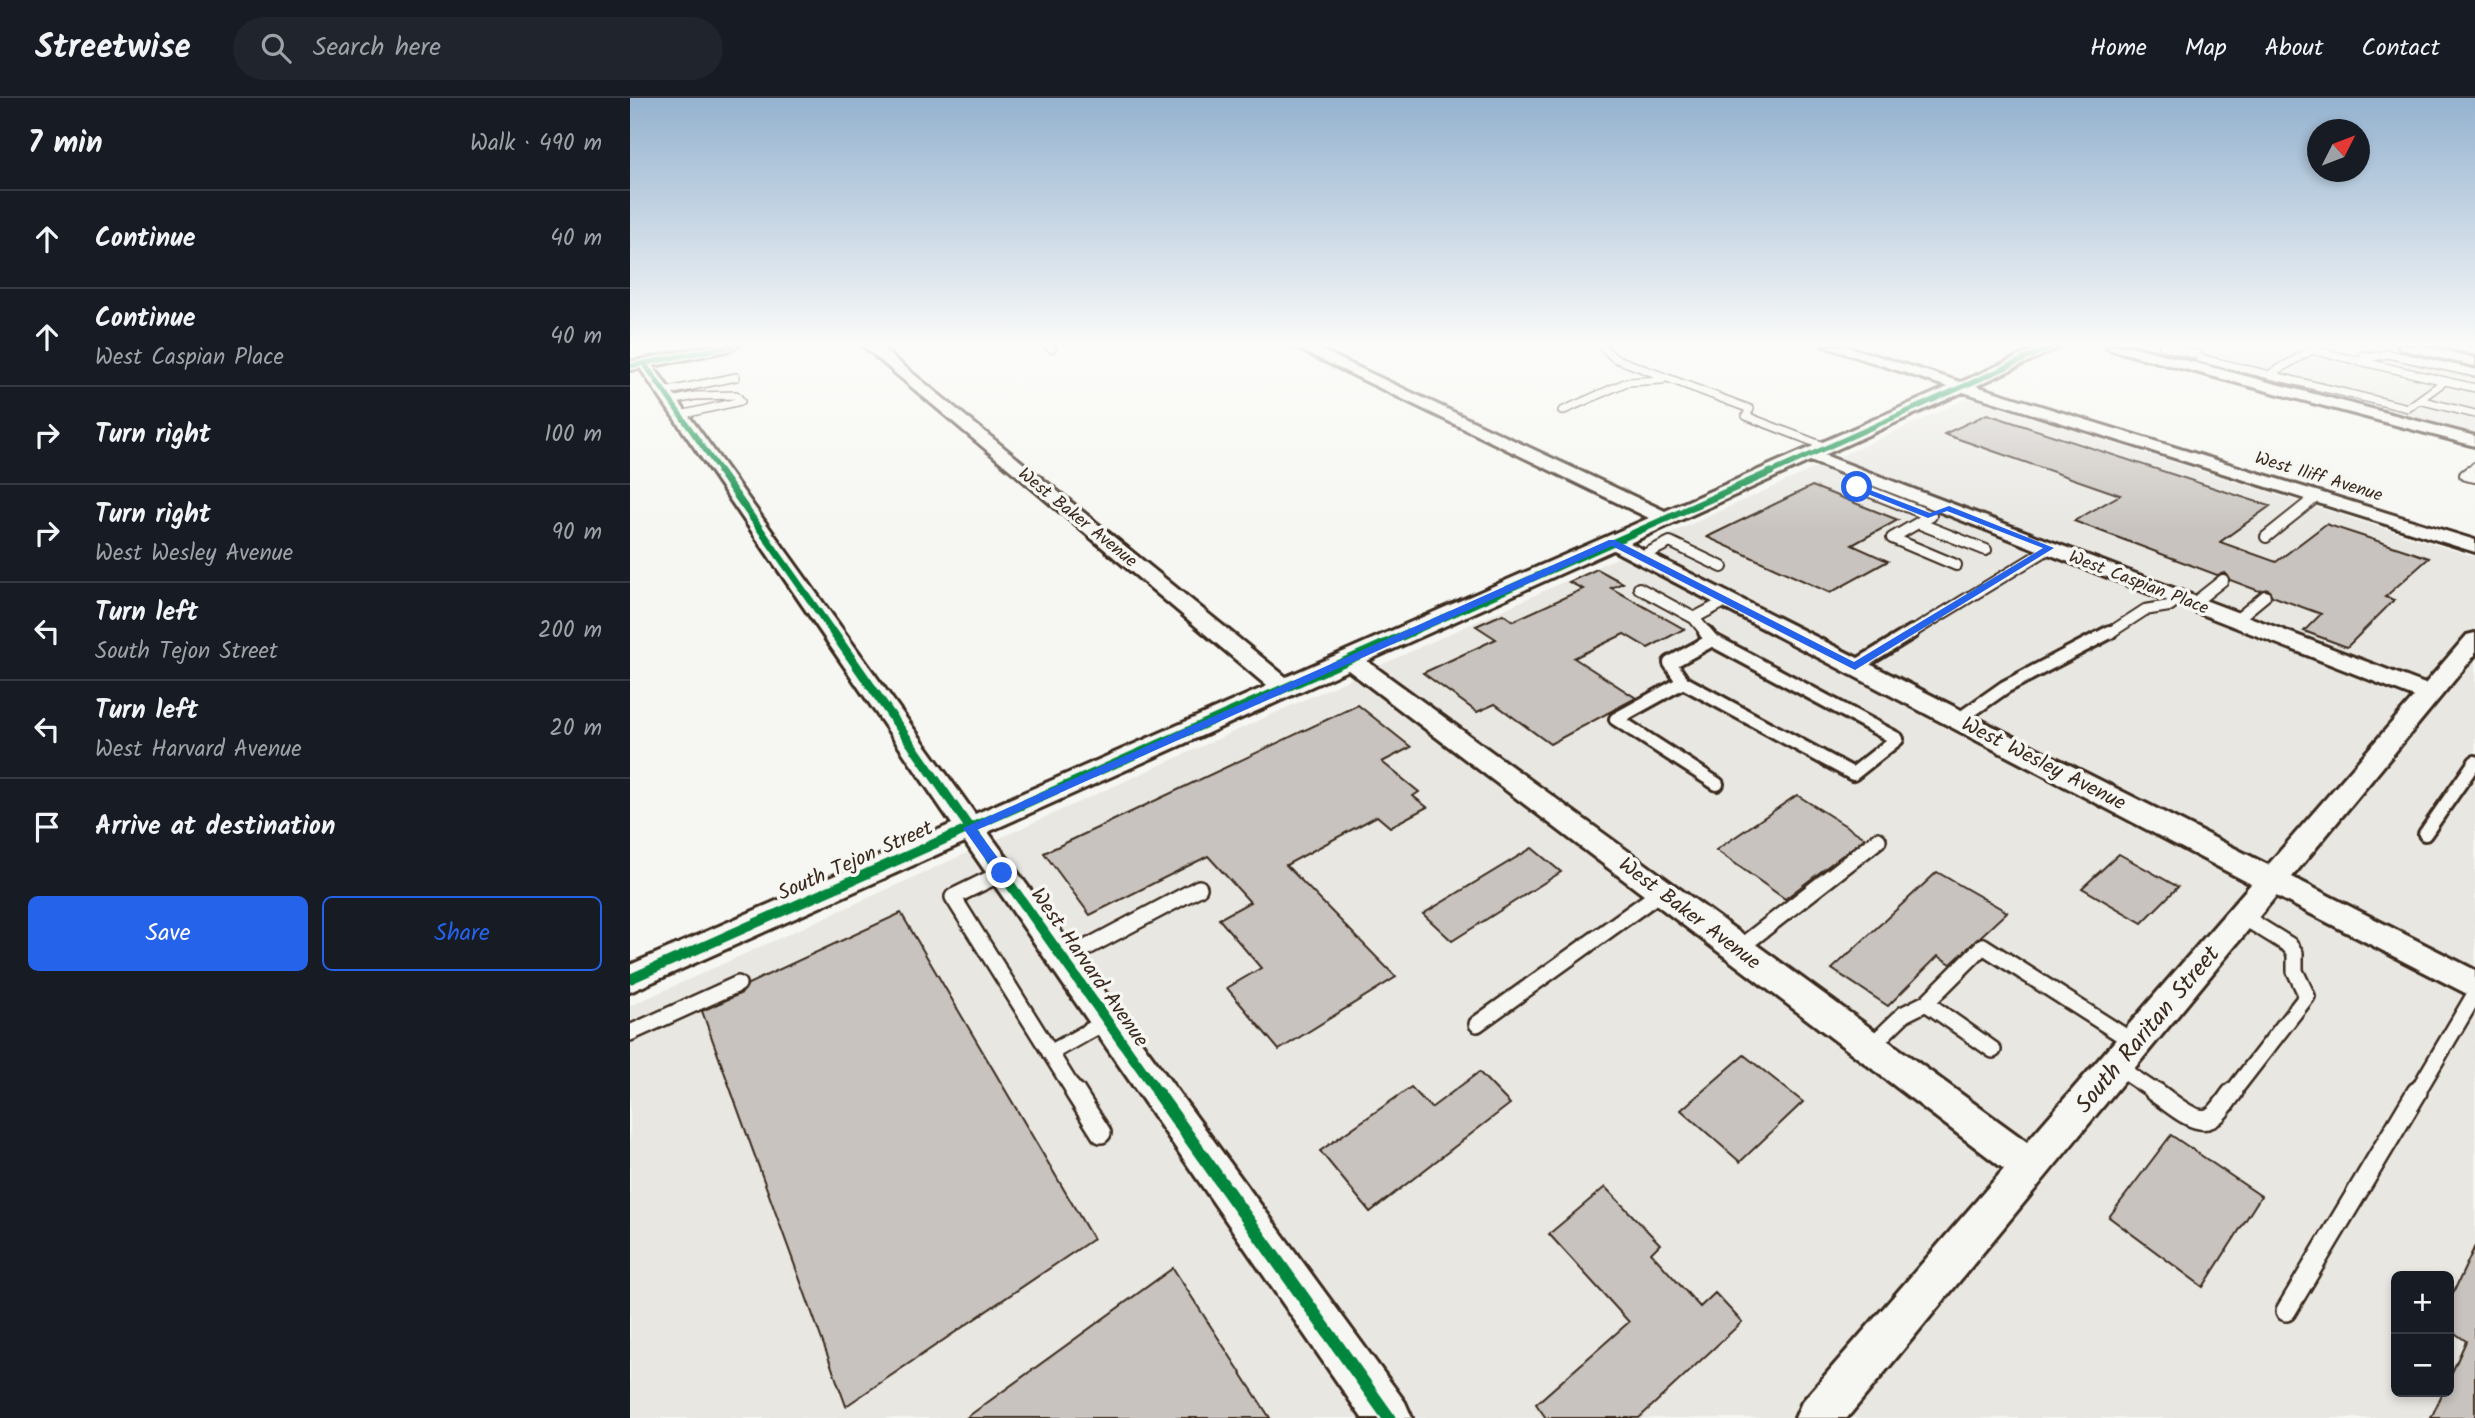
<!DOCTYPE html>
<meta charset="utf-8">
<style>
:root{--surface:#171b24;--page:#20242c;--text:#f1f3f6;--muted:#9ea1a6;--line:#363941;--accent:#2563eb}
body{margin:0;font-family:Kalam,sans-serif;background:var(--page);color:var(--text)}
.controls{position:absolute;right:21px;bottom:21px;display:grid;overflow:hidden;border-radius:10px;box-shadow:0 4px 10px #0003}
.controls button{width:63px;height:63px;display:grid;place-items:center;padding:0;border:0;border-bottom:2px solid var(--line);background:var(--surface);color:var(--text);font:35px sans-serif}
.compass{position:absolute;left:1677px;top:21px;width:63px;height:63px;border-radius:50%;background:var(--surface);box-shadow:0 4px 10px #0003;rotate:48deg}
.stop{position:absolute;width:21px;height:21px;margin:-16px;border:5px solid #2563eb;border-radius:50%;background:#fff}
.stop.end{background:#2563eb;border-color:#fff;box-shadow:0 2px 7px #0008}
.list{margin:0;padding:0;list-style:none}
h2{display:flex;justify-content:space-between;align-items:center;height:91px;margin:0;padding:0 28px;font-size:30px}
h2 small{font-size:23px;font-weight:400;color:var(--muted)}
.list li{display:grid;grid-template-columns:46px 1fr auto;gap:21px;align-items:center;box-sizing:border-box;height:98px;padding:0 28px;border-top:2px solid var(--line)}
.list b{display:block;font-size:26px;white-space:nowrap}
.list p{margin:0;font-size:23px;white-space:nowrap;color:var(--muted)}
.list em{font-size:23px;font-style:normal;color:var(--muted)}
.actions{display:flex;gap:14px;padding:21px 28px}
.actions a{flex:1;padding:16px 0;border:2px solid var(--accent);border-radius:10px;text-align:center;font-size:24px;color:var(--accent)}
.actions .main{background:var(--accent);color:#fff}
.icon{flex:none;width:38px;height:38px;fill:none;stroke:currentColor;stroke-width:2;stroke-linecap:round;stroke-linejoin:round}
.map{position:relative;flex:none;width:1845px;height:1320px;overflow:hidden}
header{display:flex;align-items:center;gap:42px;box-sizing:border-box;height:98px;padding:0 35px;background:var(--surface);border-bottom:2px solid var(--line)}
header strong{font-size:33px}
nav{display:flex;gap:38px;margin-inline-start:auto;font-size:24px}
.search{width:490px;height:63px;background:var(--page);display:flex;align-items:center;gap:18px;box-sizing:border-box;padding:0 24px;border-radius:38px;color:var(--muted);font-size:26px}
main{display:flex}
aside{flex:1;background:var(--surface)}
.map>svg:first-child{display:block}
</style>
<header>
<strong>Streetwise</strong>
<div class="search"><svg class="icon" aria-label="search" viewBox="0 0 24 24"><circle cx="10" cy="10" r="6"/><path d="M15 15l6 6"/></svg>Search here</div>
<nav><a>Home</a><a>Map</a><a>About</a><a>Contact</a></nav>
</header>
<main>
<aside>
<h2>7 min<small>Walk · 490 m</small></h2>
<ul class="list">
<li><svg class="icon" aria-label="ahead" viewBox="0 0 24 24"><path d="M12 20V5M6 11l6-6 6 6"/></svg><div><b>Continue</b></div><em>40 m</em></li>
<li><svg class="icon" aria-label="ahead" viewBox="0 0 24 24"><path d="M12 20V5M6 11l6-6 6 6"/></svg><div><b>Continue</b><p>West Caspian Place</p></div><em>40 m</em></li>
<li><svg class="icon" aria-label="right" viewBox="0 0 24 24"><path d="M7 20v-9h11M14 6l5 5-5 5"/></svg><div><b>Turn right</b></div><em>100 m</em></li>
<li><svg class="icon" aria-label="right" viewBox="0 0 24 24"><path d="M7 20v-9h11M14 6l5 5-5 5"/></svg><div><b>Turn right</b><p>West Wesley Avenue</p></div><em>90 m</em></li>
<li><svg class="icon" aria-label="left" viewBox="0 0 24 24"><path d="M17 20v-9H6M10 6l-5 5 5 5"/></svg><div><b>Turn left</b><p>South Tejon Street</p></div><em>200 m</em></li>
<li><svg class="icon" aria-label="left" viewBox="0 0 24 24"><path d="M17 20v-9H6M10 6l-5 5 5 5"/></svg><div><b>Turn left</b><p>West Harvard Avenue</p></div><em>20 m</em></li>
<li><svg class="icon" aria-label="arrive" viewBox="0 0 24 24"><path d="M6 21V4h12l-3 4 3 4H6"/></svg><div><b>Arrive at destination</b></div></li>
</ul>
<div class="actions"><a class="main">Save</a><a>Share</a></div>
</aside>
<div class="map">
<svg width="1845" height="1320" viewBox="0 0 1845 1320">
<rect width="100%" height="100%" fill="#f6f6f2"/>
<filter id="ink" filterUnits="userSpaceOnUse"><feTurbulence type="fractalNoise" baseFrequency=".0143" numOctaves="2"/><feDisplacementMap in="SourceGraphic" scale="14" xChannelSelector="R" yChannelSelector="G"/><feConvolveMatrix kernelMatrix="1 2 1 2 8 2 1 2 1" color-interpolation-filters="sRGB"/></filter>
<g filter="url(#ink)">
<path fill="#e8e7e2" fill-rule="evenodd" d="M1503 248H1845V336Z
M1339 300 1845 459V1320H0V908ZM1766 1178H1819V1294H1766Z"/>
<path fill="#c8c3be" stroke="#3b2a1e" stroke-width="2" d="M1357 316 1640 408 1590 444 1646 464 1696 426 1799 460 1755 499 1764 502 1717 549 1674 533 1691 516 1642 498 1638 491 1629 493 1600 482 1595 475 1587 477 1444 423 1490 397 1314 336Z
M1182 388 1268 422 1222 447 1258 463 1200 495 1077 439Z
M967 471 993 485 981 490 1054 531 1018 550 994 536 944 560 1006 600 920 646 865 606 847 614 793 575 866 541 846 528 873 516 883 523 953 491 939 484Z
M728 607 781 649 752 664 789 694 783 698 797 709 760 729 747 718 656 767 766 879 649 952 597 890 631 870 589 821 620 804 578 758 460 817 414 755Z
M1167 697 1235 740 1155 801 1086 752Z
M902 750 931 774 822 843 793 816Z
M1489 756 1548 789 1512 825 1452 790Z
M1307 774 1377 814 1321 866 1308 858 1258 908 1202 871Z
M271 815 463 1141 216 1308 72 913 112 895 118 886Z
M1114 957 1173 1004 1110 1064 1051 1012Z
M849 974 880 1006 740 1114 690 1053 781 989 801 1010Z
M1541 1037 1631 1098 1573 1189 1479 1119Z
M975 1089 1030 1146 1021 1155 1070 1209 1085 1195 1112 1224 1009 1320H916L906 1306 999 1224 919 1136Z
M1845 1148V1320H1801L1813 1294H1819V1281L1836 1243 1819 1231V1204Z
M543 1170 640 1320H336Z"/>
<g fill="none" stroke-linecap="round" stroke-linejoin="round">
<g stroke="#3b2a1e" stroke-width="10">
<path id="lane-far4" d="M417 248 422 251
M972 248 984 260 1120 311 1116 318 1196 349
M1533 248 1568 257 1569 260 1778 310 1815 283 1845 290
M1825 248 1845 253
M1733 257 1744 259 1758 256 1845 275
M1640 276 1682 252 1815 283
M34 294 106 279
M1789 302 1845 316
M41 303 65 298 106 297 111 303 50 317
M932 313 997 284 1032 282
M1837 376 1845 368"/>
</g>
<g stroke="#3b2a1e" stroke-width="14">
<path id="lane-far3" d="M1839 374 1835 377 1845 379
M1243 382 1228 389 1301 418 1288 425 1356 452
M1288 425 1262 440 1326 467
M1636 439 1686 399
M1010 459 1040 444 1092 469
M1009 490 1064 520
M1564 505 1593 482
M1606 522 1635 498
M1077 536 1064 520 1096 503
M1279 536 1420 450
M1478 536 1515 512 1539 508 1550 500"/>
</g>
<g stroke="#3b2a1e" stroke-width="18">
<path id="lane-far2" d="M1075 534 1082 542
M1082 542 1267 641 1223 676 1053 584 1040 565Z
M1225 569 1282 534
M1053 584 986 621 1087 686
M1328 622 1375 589 1480 534
M1795 736 1845 664"/>
</g>
<g stroke="#3b2a1e" stroke-width="20">
<path id="lane-far1" d="M372 775 323 799 446 996
M1108 851 1248 742
M433 862 569 790
M1296 905 1363 952
M847 926 1031 794
M0 935 108 886
M1240 949 1274 916 1296 905 1353 848 1505 945
M420 955 477 923
M1486 968 1528 996
M1601 996 1677 898 1665 873V855L1659 847 1612 818
M1786 996 1845 896"/>
</g>
<g stroke="#3b2a1e" stroke-width="24">
<path id="lane" d="M445 994 471 1035
M1525 994C1538 1002 1564 1028 1580 1020 1589 1016 1596 1002 1603 994
M1656 1213 1787 994"/>
</g>
<g stroke="#3b2a1e" stroke-width="6">
<path id="street" d="M79 248H108L101 252 23 268 345 716 637 588 233 248H249L656 579 1019 420 663 248H682L1035 413 1318 289 1193 248H1215L1331 284 1412 248H1431L1346 288 1845 442V454L1333 294 1194 357 1795 586 1837 537 1845 535V557L1662 779 1845 872V900L1646 798 1217 1320H1165L1172 1304 1374 1071 718 572 358 734 775 1304 782 1320H732L335 744 0 894V867L322 726 10 270 0 272V264ZM1180 363 1784 599 1638 767 1000 445ZM983 452 1621 786 1397 1044 737 563Z
M1477 248H1501L1845 338V348L1479 251Z
M1768 248H1794L1845 260V268L1770 251Z"/>
</g>
<use href="#lane-far4" stroke="#f6f6f2" stroke-width="7"/>
<use href="#lane-far3" stroke="#f6f6f2" stroke-width="10"/>
<use href="#lane-far2" stroke="#f6f6f2" stroke-width="12"/>
<use href="#lane-far1" stroke="#f6f6f2" stroke-width="15"/>
<use href="#lane" stroke="#f6f6f2" stroke-width="19"/>
<use href="#street" fill="#f6f6f2" fill-rule="evenodd"/>
<g stroke="#f6f6f2" stroke-width="8">
<path id="cycleway-far4" d="M14 265 92 376
M0 268 101 248
M1137 376 1424 248"/>
</g>
<g stroke="#f6f6f2" stroke-width="10">
<path id="cycleway-far3" d="M90 374 204 536
M777 536 1141 374"/>
</g>
<g stroke="#f6f6f2" stroke-width="13">
<path id="cycleway-far2" d="M203 534 346 739
M320 739 781 534"/>
</g>
<g stroke="#f6f6f2" stroke-width="15">
<path id="cycleway-far1" d="M345 737 529 996
M0 881 324 737"/>
</g>
<g stroke="#f6f6f2" stroke-width="18">
<path id="cycleway" d="M527 994 759 1320"/>
</g>
<use href="#cycleway-far4" stroke="#00873e" stroke-width="5"/>
<use href="#cycleway-far3" stroke="#00873e" stroke-width="7"/>
<use href="#cycleway-far2" stroke="#00873e" stroke-width="9"/>
<use href="#cycleway-far1" stroke="#00873e" stroke-width="10"/>
<use href="#cycleway" stroke="#00873e" stroke-width="13"/>
</g>
</g>
<linearGradient id="sky" x2="0" y2="1"><stop stop-color="#94b2cf"/><stop offset="0.57" stop-color="#fbfbf9"/><stop offset="1" stop-color="#fbfbf9" stop-opacity="0"/></linearGradient>
<rect width="1845" height="433" fill="url(#sky)"/>
<path fill="#2563eb" d="M1227 387 1300 415 1319 408 1424 450 1225 572 982 448 347 732 377 772V779H368L333 730 979 442H985L1224 564 1413 450 1317 413 1298 420 1225 391Z"/>
<g text-anchor="middle" stroke-width="7" stroke-linejoin="round" paint-order="stroke">
<g font-size="18" fill="#3b2a1e" stroke="#f6f6f2">
<text transform="translate(1689 378) rotate(17)" y="6">West Iliff Avenue</text>
<text transform="translate(448 419) rotate(39)" y="6">West Baker Avenue</text>
<text transform="translate(1509 484) rotate(21)" y="6">West Caspian Place</text>
</g>
<g font-size="21" fill="#3b2a1e" stroke="#f6f6f2">
<text transform="translate(1414 665) rotate(27)" y="7">West Wesley Avenue</text>
<text transform="translate(225 762) rotate(-24)" y="7">South Tejon Street</text>
<text transform="translate(1060 815) rotate(37)" y="7">West Baker Avenue</text>
<text transform="translate(460 869) rotate(55)" y="7">West Harvard Avenue</text>
</g>
<g font-size="24" fill="#3b2a1e" stroke="#f6f6f2">
<text transform="translate(1517 931) rotate(-50)" y="8">South Raritan Street</text>
</g>
</g>
</svg>
<div class="controls">
<button>+</button>
<button>−</button>
</div>
<svg class="compass" viewBox="-18 -18 36 36"><path d="M0-13l5 13h-10z" fill="#e53935"/><path d="M0 13l5-13h-10z" fill="#9ea1a6"/></svg>
<div class="stop" style="left:1227px;top:389px"></div>
<div class="stop end" style="left:372px;top:775px"></div>
</div>
</main>
